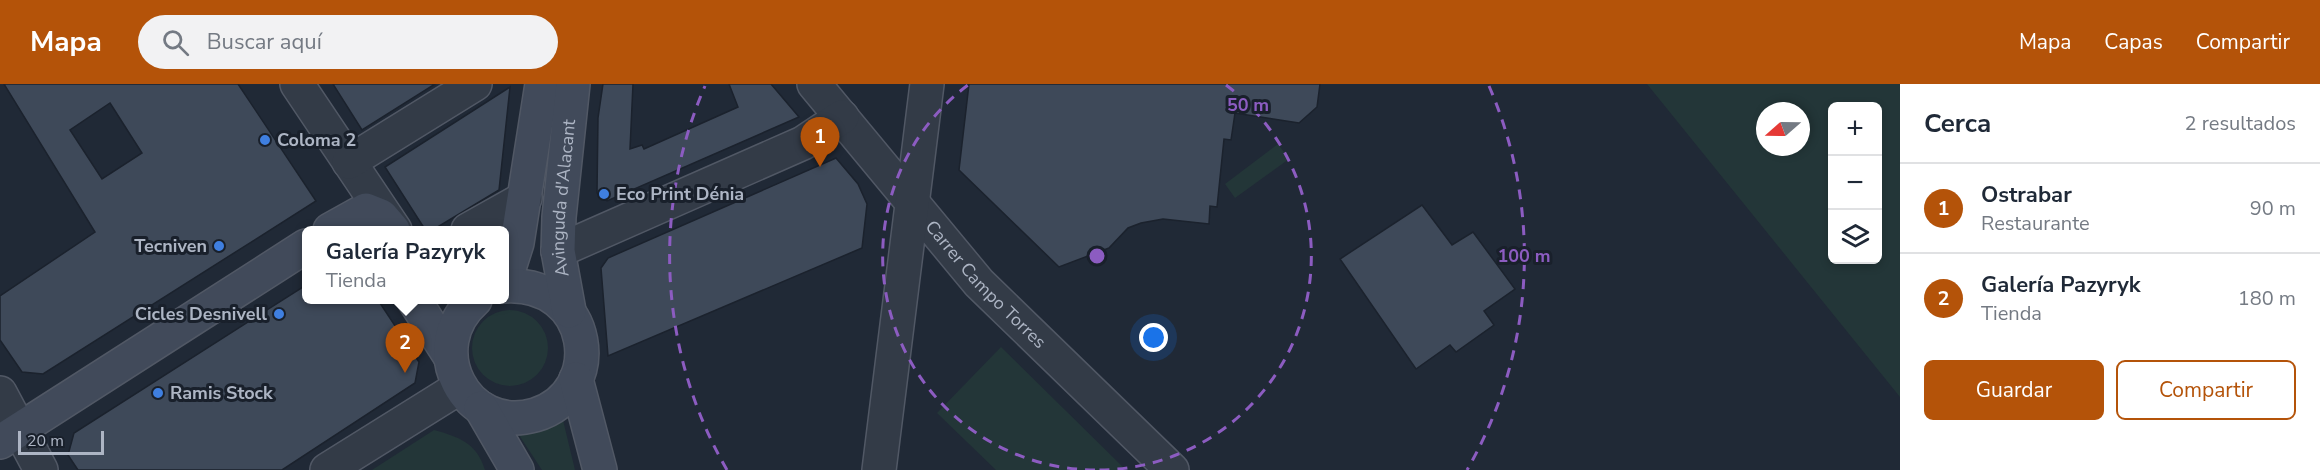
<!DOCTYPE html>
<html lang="es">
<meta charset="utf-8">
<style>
:root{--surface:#fff;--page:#f2f2f3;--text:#1f2937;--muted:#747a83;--line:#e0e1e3;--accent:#b45309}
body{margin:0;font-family:"Nunito Sans",sans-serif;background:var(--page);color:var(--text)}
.controls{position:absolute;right:18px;top:18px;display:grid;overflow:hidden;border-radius:9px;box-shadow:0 3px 9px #0003}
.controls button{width:54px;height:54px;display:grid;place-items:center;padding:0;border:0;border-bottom:2px solid var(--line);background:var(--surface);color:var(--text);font:30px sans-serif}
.compass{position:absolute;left:1756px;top:18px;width:54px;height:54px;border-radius:50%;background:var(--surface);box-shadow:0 3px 9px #0003;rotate:250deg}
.scale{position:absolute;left:18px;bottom:15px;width:86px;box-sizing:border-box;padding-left:6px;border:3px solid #adb5c4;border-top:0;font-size:16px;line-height:21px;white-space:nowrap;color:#adb5c4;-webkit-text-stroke:4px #19202b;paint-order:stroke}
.you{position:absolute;left:1154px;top:254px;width:21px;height:21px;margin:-15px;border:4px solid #fff;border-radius:50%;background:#1a73e8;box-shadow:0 0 0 9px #1a73e833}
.badge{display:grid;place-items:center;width:39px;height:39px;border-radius:50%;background:var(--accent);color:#fff;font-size:20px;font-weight:700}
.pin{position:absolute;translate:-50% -50px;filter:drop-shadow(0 2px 3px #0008)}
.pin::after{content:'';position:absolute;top:32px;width:21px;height:18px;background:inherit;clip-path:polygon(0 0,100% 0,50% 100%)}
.popup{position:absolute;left:302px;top:142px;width:207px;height:78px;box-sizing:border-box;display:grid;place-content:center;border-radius:9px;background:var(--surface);filter:drop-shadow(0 2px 4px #0005);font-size:20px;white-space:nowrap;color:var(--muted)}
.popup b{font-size:22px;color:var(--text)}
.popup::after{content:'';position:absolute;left:50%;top:100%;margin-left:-12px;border:12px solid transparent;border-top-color:var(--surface)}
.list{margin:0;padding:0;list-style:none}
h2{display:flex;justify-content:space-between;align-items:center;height:78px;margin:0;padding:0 24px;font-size:26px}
h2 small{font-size:20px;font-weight:400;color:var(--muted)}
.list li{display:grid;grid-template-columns:39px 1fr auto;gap:18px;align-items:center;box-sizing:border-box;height:90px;padding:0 24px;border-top:2px solid var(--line)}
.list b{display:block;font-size:22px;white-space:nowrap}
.list p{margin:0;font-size:20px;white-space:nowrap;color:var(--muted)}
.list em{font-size:20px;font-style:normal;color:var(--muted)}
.actions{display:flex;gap:12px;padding:18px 24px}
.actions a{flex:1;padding:14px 0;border:2px solid var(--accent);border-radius:9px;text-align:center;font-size:21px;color:var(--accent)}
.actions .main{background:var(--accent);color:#fff}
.icon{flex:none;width:33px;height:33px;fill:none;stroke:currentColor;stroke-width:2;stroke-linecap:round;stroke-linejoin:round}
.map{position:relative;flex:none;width:1900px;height:386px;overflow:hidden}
header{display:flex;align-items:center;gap:36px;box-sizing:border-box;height:84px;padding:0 30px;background:var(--accent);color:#fff}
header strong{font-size:28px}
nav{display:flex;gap:33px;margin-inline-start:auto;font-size:21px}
.search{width:420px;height:54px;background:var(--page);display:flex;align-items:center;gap:15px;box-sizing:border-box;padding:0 21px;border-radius:33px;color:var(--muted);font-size:22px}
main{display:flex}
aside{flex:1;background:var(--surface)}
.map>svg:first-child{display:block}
</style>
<header>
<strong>Mapa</strong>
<div class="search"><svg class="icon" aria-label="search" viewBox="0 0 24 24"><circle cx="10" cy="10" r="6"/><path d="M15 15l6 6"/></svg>Buscar aquí</div>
<nav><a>Mapa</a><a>Capas</a><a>Compartir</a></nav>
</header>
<main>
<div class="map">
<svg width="1900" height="386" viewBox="0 0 1900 386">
<rect width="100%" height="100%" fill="#202936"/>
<path fill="#233638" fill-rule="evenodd" d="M1647 0H1900V313ZM1832 22H1878V176H1832ZM1765 27H1801V63H1765Z
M1278 60 1289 75 1235 114 1225 100Z
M472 264a38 38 0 1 1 76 0a38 38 0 1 1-76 0Z
M1001 263 1126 386H996L937 329Z
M562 332 575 386H542L517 348Z
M434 346C459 353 477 359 485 386H372Z"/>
<path fill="#3e4959" stroke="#1b222d" stroke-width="1.5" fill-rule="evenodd" d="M4 0H238L316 117 43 290 22 288 0 256V212L95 148ZM110 19 142 69 102 95 70 46Z
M333 0H435L362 46Z
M603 0H633L630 65 642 61 644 65 738 23 729 0H771L799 33 607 117 597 109 598 34Z
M969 0H1320L1317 23 1299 39 1235 29 1231 56 1224 55 1217 123 1210 122 1209 140 1163 135 1141 139 1128 144 1109 164 1059 183 959 86Z
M510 3 499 106 431 147H426L385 83Z
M836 74 858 100 867 120 862 164 608 272 601 184 608 174Z
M1422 121 1452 161 1473 148 1515 205 1484 227 1494 241 1456 268 1450 261 1416 285 1340 175Z
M306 201V216H378L419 278 415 299 282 386H78L68 371 74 349Z"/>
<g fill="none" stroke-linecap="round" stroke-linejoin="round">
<g stroke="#515865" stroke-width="36">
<g id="minor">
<path d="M297 0 395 146"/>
<path id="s1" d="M814 0 979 199 1172 386"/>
<path d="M349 78 475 0"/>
<path d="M468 146 525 114"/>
<path d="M558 167 803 59 842 33"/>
<path d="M0 309 41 386"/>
<path d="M327 386 460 303"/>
<path d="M879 386 927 0"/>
</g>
</g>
<g stroke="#515865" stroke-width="36">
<g id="secondary">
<path d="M330 146 366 126 381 132 393 146"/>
<path d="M504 200 517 159 542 0"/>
<path d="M414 216 450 272"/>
<path d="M475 216C421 263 465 351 535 331 608 309 594 196 504 202"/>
<path id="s2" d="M569 227 558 167 559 133 573 0"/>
<path d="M576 295 600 386"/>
<path d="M481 324 517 386"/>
<path d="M0 358 306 162"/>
</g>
</g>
<use href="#minor" stroke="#333b47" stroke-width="33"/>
<use href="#secondary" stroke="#414a5a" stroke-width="33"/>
</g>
<g fill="none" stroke="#8c5cc1" stroke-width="3" stroke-dasharray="10 8">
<path d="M1095 386A214 214 0 0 1 968 1M1226 1A214 214 0 0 1 1099 386"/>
<path d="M727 386A427 427 0 0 1 705 2M1489 2A427 427 0 0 1 1467 386"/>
</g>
<g fill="#3f7fe0" stroke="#19202b" stroke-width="2">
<circle cx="265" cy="56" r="6"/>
<circle cx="604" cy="110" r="6"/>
<circle cx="219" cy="162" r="6"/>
<circle cx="279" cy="230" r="6"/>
<circle cx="158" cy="309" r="6"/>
</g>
<g text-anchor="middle" stroke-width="6" stroke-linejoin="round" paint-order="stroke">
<g font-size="18" font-weight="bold" fill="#adb5c4" stroke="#19202b" text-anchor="start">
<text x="277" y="62">Coloma 2</text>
<text x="616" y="116">Eco Print Dénia</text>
<text x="207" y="168" text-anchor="end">Tecniven</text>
<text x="267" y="236" text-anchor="end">Cicles Desnivell</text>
<text x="170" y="315">Ramis Stock</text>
</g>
<g font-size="18" fill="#adb5c4" stroke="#19202b">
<text dy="6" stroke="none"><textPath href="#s2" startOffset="114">Avinguda d'Alacant</textPath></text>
<text dy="6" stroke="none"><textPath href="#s1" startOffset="264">Carrer Campo Torres</textPath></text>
</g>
</g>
<circle cx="1097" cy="172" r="9" fill="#8c5cc1" stroke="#19202b" stroke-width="3"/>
<g font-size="18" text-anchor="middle" font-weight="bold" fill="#8c5cc1" stroke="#19202b" stroke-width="6" stroke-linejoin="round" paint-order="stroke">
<text x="1248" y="27">50 m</text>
<text x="1524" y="178">100 m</text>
</g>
</svg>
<div class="controls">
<button>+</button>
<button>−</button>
<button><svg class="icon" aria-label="layers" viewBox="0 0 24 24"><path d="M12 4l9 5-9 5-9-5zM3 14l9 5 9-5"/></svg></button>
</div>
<svg class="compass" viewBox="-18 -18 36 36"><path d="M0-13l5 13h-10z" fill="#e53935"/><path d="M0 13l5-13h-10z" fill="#747a83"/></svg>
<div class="scale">20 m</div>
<div class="you"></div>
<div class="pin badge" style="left:820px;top:83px">1</div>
<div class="pin badge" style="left:405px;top:289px">2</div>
<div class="popup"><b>Galería Pazyryk</b>Tienda</div>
</div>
<aside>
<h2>Cerca<small>2 resultados</small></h2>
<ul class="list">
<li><span class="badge">1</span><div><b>Ostrabar</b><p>Restaurante</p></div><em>90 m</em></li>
<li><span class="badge">2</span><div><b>Galería Pazyryk</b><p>Tienda</p></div><em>180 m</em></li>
</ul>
<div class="actions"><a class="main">Guardar</a><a>Compartir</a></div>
</aside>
</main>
